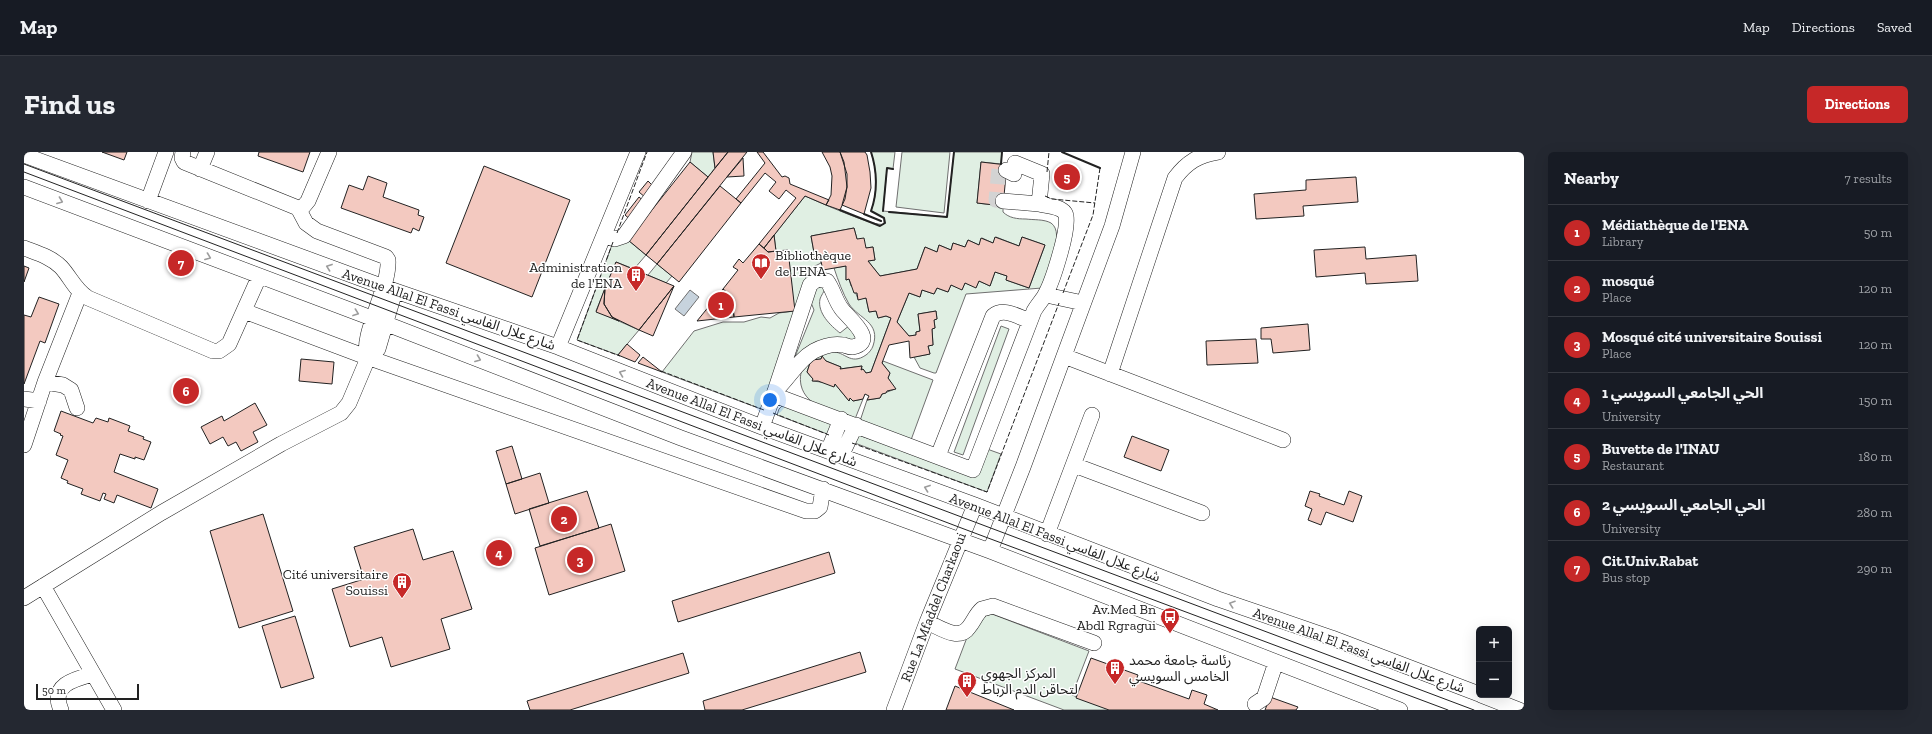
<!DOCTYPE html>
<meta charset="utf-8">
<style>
:root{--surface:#171b24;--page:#242831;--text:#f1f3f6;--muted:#9ea1a6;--line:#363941;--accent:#c62828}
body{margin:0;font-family:"Zilla Slab","Noto Sans Arabic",serif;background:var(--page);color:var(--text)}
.controls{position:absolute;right:12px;bottom:12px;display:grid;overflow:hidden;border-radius:6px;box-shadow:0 4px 16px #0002}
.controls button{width:36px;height:36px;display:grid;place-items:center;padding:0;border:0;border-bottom:1px solid var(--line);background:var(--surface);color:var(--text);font:20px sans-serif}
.scale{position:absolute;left:12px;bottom:10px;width:103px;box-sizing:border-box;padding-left:4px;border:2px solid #222;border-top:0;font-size:11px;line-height:14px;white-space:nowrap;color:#222;-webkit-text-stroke:3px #fff;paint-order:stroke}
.you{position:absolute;left:746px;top:248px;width:14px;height:14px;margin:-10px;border:3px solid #fff;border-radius:50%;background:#1a73e8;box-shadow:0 0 0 6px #1a73e833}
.badge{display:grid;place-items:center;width:26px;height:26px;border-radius:50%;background:var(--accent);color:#fff;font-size:13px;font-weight:700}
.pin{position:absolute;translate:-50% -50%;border:2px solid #fff;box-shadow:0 1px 4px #0006}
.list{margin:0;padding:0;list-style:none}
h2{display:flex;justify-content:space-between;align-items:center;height:52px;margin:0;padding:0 16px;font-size:17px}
h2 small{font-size:13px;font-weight:400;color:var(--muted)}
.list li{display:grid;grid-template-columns:26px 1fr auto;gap:12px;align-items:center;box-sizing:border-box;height:56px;padding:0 16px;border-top:1px solid var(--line)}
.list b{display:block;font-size:15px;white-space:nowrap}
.list p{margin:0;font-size:13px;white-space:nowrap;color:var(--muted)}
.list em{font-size:13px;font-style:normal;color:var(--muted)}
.map{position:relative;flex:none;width:1500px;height:558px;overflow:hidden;border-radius:6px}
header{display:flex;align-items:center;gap:24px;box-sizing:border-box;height:56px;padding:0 20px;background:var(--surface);border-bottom:1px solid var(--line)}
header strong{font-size:19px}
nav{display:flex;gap:22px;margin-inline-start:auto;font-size:14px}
.intro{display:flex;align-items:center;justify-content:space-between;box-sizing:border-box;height:96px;padding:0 24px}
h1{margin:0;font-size:28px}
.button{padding:10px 18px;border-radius:6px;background:var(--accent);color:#fff;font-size:14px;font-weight:700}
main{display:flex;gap:24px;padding:0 24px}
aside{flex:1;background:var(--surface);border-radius:6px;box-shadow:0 4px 16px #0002}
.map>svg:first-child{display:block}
</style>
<header>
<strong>Map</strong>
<nav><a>Map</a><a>Directions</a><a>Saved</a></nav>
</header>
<div class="intro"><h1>Find us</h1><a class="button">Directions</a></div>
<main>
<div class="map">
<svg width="1500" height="558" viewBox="0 0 1500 558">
<rect width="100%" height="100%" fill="#fff"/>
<path fill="#e0efe3" stroke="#6f6f6f" d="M668 0H689L691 16 684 25 666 10Z
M847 0H871L869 17 863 16 859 59 923 65 930 0H978L977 12 957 10 953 51 979 54V60C985 66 993 67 1002 67 1009 68 1020 67 1027 71 1042 81 1023 122 1018 136L942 142 912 221H910L896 216 890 205 906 202 904 194 909 193 908 177 911 176 910 168 913 167 912 159 894 162 896 179 892 180V183L885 184 873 170 885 141 896 145 898 138 910 142 913 136 924 140 927 133 938 137 941 131 952 135 955 129 966 134 971 120 983 124 982 128 1005 136 1021 93 998 85 995 94 972 85 969 91 958 86 955 93 944 88 941 95 929 91 927 98 915 93 913 100 901 95 893 117 856 124 844 109 851 108 849 95 842 96 833 87 830 76 787 84 791 106 796 105 797 111 787 116 779 123 785 129 737 257 638 220 670 179 699 170H720L737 165 746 166 755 161 770 159 764 98 752 99 750 83 781 44C793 49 852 76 860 72V66L847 59C854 40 853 19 847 0Z
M878 0H926L920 61 872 55Z
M604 88 622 103 610 117 592 110 572 159 615 178 594 203 553 188 589 90Z
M633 112 648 124 642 131 624 123Z
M822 114V128L825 127 827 134H829L834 147 842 146 845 160 852 159 854 166 862 164 867 166 847 220 842 221 839 217 837 218 838 214 816 217 817 215 802 209 798 205 797 207 787 208 783 220 789 227V229L811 232 825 249 826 246 829 249 839 247 831 267C812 260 782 256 777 233 774 217 782 209 796 204 800 202 804 200 808 200 821 199 826 214 842 203 845 201 848 197 849 194 857 170 835 167 825 152 819 142 814 128 810 116Z
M792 134 802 136C800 139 797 144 796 147 793 161 807 174 816 181L826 173 833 186 768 212 790 158 786 148Z
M977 174 985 177 939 303 930 300Z
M859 209 909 228 887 288 836 269 843 248 856 246 858 242 871 237 864 226 866 221 858 211Z
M758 254H762L807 272 806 283 753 263 755 257Z
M831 282 952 322 963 297 977 302 963 340 828 290Z
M968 462 1065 499 1048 543 1088 558H1040L931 517 950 467Z"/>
<path fill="#c7d3dd" stroke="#6f6f6f" d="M666 138 675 145 660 164 651 157Z"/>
<path fill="#f3c9c0" stroke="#222" d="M78 0H103L100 8Z
M235 0H286L279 20 234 4Z
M689 0H704L691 16Z
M704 0H723L633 112 622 103Z
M733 0H739L758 25 761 24 765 26 766 32 805 48 802 53 781 44 740 96 735 92 772 46 762 38 755 47 745 39 752 30 741 21 717 51 712 47 741 11Z
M798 0H816L820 10 823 35 821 47 816 58 802 53 807 43 808 24 806 15Z
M816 0H841L843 3 846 20 847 36 840 62 818 53 823 35V22Z
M719 6 720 24 703 25Z
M666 10 684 25 622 103 604 88Z
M957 10 983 13 979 54 953 51Z
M460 14 546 48 508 145 422 111Z
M344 24 363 31 359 45 395 58 394 63 400 65 395 79 389 76 387 81 317 56 325 33 339 38Z
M1332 25 1334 50 1279 54 1280 64 1232 67 1230 42 1282 38V28Z
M624 29 630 35 622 46 615 40Z
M696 34 717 51 655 130 633 112Z
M615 45 622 51 608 69 601 63Z
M830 76 833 87 840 86 842 96 849 95 851 108 844 109 856 124 893 117 901 95 913 100 915 93 927 98 929 91 941 95 944 88 955 93 957 86 969 91 971 85 995 94 998 85 1021 93 1005 136 982 128 983 124 971 120 966 134 955 129 952 136 941 131 938 138 927 133 924 140 913 136 910 142 898 138 896 145 885 141 873 170 885 184 892 183V180L896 179 894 162 912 159 913 167 910 168 911 176 908 177 909 193 904 194 906 202 886 206 885 189 865 193 858 211 866 221 864 226 872 237 863 239 862 241 858 242 856 246 843 248 845 244 841 242 839 247 829 249 826 246 825 249 811 232 810 235 794 229H788L789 227 783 220 787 208 797 207 798 204 802 209 817 215 816 217 838 214 837 218 839 217 842 221 847 220 867 166 862 164 854 166 852 159 845 160 842 146 834 148 833 141H830L825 127 822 128V114L799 118 796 105 791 106 787 84Z
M750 83 752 99 744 100 740 96Z
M735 92 744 100 764 98 771 159 710 165 708 145 699 137 714 118 709 115 715 107 719 111Z
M1341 95 1342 107 1392 103 1394 129 1342 132 1341 121 1292 125 1290 98Z
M592 110 650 134 615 178 588 165 580 152 581 136Z
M0 114 5 116 0 130Z
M650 134 629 184 615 178Z
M581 136 580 152 588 165 595 169 572 160Z
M699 137 708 145 710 165 673 169Z
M15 145 35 152 21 191 16 189 0 232V163L7 165Z
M1284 172 1286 198 1249 201 1247 187H1237V176Z
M1232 187 1234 211 1183 213 1182 189Z
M603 192 616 203 611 210 594 203Z
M619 205 638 220 614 211Z
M277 207 310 210 308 232 275 229Z
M231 251 243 273 229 280 234 290 217 299 212 290 204 294 199 285 186 292 177 275 198 264 200 269Z
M37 259 69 271 72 266 84 270 85 266 106 274 104 279 120 285 119 287 127 290 120 308 111 305V307L96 302 90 320 134 337 127 356 93 343 90 351 80 347 82 342 79 341 76 349 57 342 59 337 43 331 44 329 37 326 44 308 32 303 39 284 36 283 37 282 30 279Z
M1108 284 1145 298 1137 319 1100 305Z
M488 294 498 327 482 332 472 299Z
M516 321 525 351 491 362 482 332Z
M563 339 575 376 516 394 505 357Z
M1286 339 1296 342 1295 344 1320 353 1325 339 1338 344 1329 370 1302 360 1297 373 1284 368 1288 357 1281 354Z
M239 362 269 459 215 476 186 379Z
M587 372 601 419 525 443 511 396Z
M389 377 399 408 429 399 448 457 417 467 426 497 367 515 358 485 326 495 308 437 340 427 330 395Z
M805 400 811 421 654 470 648 449Z
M271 464 290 526 257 536 238 474Z
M836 500 842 520 718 558H681L679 549Z
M659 501 665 521 546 558H506L503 549Z
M1067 506 1114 523 1112 528 1165 547 1168 538 1183 543 1180 552 1194 558H1085L1052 546Z
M931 534 990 558H922Z
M1246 545 1274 555 1272 558H1241Z"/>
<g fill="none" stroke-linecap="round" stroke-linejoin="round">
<path stroke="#d3d3d3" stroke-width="15" stroke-dasharray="15 8" stroke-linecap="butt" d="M979 49 972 48 975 17 982 18"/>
<g stroke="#222" stroke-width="16">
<path id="minor" d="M159 0 158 6 160 10 274 56 279 55 284 49 305 0
M0 3 360 135 534 195 738 275 951 353 1194 447 1308 486 1455 542
M176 17 183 0
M0 35 350 167 657 286 966 399 1376 558
M124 49 142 0
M979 49 1015 52 1018 22 991 11 990 22 982 18
M274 56 282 71 293 79 362 105 364 108C366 136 335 185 344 206
M580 84 591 87 600 84 660 0
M0 96C13 101 27 105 37 115 47 126 51 138 64 146L189 199H195L205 192 235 125
M1022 143 1059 151
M220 159 337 203 782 359H791L796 355 799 337
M534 195 614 0
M1040 204 1259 288
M1086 222 1151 26C1163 10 1175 3 1194 0
M21 230 39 233 47 238 53 256
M750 243 949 318 1010 159C1014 152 1020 146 1022 141 1028 130 1048 71 1041 61 1036 54 1023 54 1015 52
M0 247 15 249
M738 275 751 239 786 133 793 127 803 129C809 137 811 148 817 156 822 164 856 190 828 195 825 195 823 194 820 193 809 191 799 194 790 199 774 208 765 226 751 239
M0 293 21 230 56 141
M804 299 817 267
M817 304 832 273
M914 304 969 164C980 155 994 165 1006 169
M1050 313 1178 361
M1023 382 1068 263
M966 399 999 315 1088 74 1109 0
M19 434 90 558
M0 446 137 361 257 292 317 261 325 251 344 206 354 197 371 139
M903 470C915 475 935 490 945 475 950 469 952 462 958 457L969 454 1070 491
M1457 543 1495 558
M1231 552 1240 546 1252 510
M37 558C26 533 50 527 69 522
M870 558 903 470 951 353"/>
</g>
<use href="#minor" stroke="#fff" stroke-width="15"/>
<path stroke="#222" stroke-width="1" d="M0 12 1450 558
M0 20 940 377 1424 558"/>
<path stroke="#222" stroke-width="1" stroke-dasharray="5 2" stroke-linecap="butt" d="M1023 20 1025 0
M1021 44 1028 47 1071 51
M593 81 623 0
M589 90 553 188 596 204
M1039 141 1069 63 1076 16
M637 219 740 258
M749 261 805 283
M828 291 963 340 1035 151"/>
<path stroke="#222" stroke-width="2" d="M1038 0 1076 16
M977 12 978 0
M816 58 856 74 861 71 860 66 847 59C854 40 853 18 847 0
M859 59 863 16 869 17
M865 60 923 65 930 0
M840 62 857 69"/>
</g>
<defs><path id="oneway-chevron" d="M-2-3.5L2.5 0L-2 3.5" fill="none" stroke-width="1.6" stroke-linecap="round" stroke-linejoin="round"/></defs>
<g stroke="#9c9c9c">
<use href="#oneway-chevron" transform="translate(36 49) rotate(21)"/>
<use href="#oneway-chevron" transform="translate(184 105) rotate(21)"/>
<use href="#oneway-chevron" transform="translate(305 115) rotate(-160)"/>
<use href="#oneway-chevron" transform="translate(332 161) rotate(20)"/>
<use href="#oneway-chevron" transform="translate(454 207) rotate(21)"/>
<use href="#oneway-chevron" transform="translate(598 221) rotate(-159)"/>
<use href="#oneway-chevron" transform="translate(903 336) rotate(-160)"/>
<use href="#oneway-chevron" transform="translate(1208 452) rotate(-161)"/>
</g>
<defs>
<g id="library-pin" transform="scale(1)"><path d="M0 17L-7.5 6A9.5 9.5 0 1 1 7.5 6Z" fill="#c62828" stroke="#fff"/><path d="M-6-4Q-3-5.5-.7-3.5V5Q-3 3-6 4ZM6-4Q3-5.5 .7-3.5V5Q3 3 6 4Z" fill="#fff"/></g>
<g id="building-pin" transform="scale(1)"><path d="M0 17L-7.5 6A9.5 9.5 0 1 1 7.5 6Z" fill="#c62828" stroke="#fff"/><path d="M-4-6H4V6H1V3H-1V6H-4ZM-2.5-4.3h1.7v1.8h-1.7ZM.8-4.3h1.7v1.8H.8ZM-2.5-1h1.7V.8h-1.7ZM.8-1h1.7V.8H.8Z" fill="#fff"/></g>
<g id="bus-pin" transform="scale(1)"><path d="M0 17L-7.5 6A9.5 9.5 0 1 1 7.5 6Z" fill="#c62828" stroke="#fff"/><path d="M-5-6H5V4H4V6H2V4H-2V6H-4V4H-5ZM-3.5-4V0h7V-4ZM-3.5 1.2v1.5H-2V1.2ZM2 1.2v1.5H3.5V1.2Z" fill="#fff"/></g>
</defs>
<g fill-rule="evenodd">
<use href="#library-pin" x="737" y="111"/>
<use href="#building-pin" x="612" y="123"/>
<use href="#building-pin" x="378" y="430"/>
<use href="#bus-pin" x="1146" y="465"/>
<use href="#building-pin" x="1091" y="516"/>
<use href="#building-pin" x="943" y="529"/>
</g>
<g text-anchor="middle" stroke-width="3" stroke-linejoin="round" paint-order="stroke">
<g font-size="14" fill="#222" stroke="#fff" text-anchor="start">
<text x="751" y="108">Bibliothèque<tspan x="751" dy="16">de l'ENA</tspan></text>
<text x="598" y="120" text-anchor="end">Administration<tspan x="598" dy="16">de l'ENA</tspan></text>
<text x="364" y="427" text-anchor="end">Cité universitaire<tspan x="364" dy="16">Souissi</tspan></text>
<text x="1132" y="462" text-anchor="end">Av.Med Bn<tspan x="1132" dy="16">Abdl Rgragui</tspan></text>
<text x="1105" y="513">رئاسة جامعة محمد<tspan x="1105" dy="16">الخامس السويسي</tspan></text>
<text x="957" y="526">المركز الجهوي<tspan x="957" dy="16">لتحاقن الدم الرباط</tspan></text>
</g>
<g font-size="14" fill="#222" stroke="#fff">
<text transform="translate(425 157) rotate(19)" y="5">Avenue Allal El Fassi شارع علال الفاسي</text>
<text transform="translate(728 270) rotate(21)" y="5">Avenue Allal El Fassi شارع علال الفاسي</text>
<text transform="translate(1031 385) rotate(21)" y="5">Avenue Allal El Fassi شارع علال الفاسي</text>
<text transform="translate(909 455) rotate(-69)" y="5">Rue La Mfaddel Charkaoui</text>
<text transform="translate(1335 498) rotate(20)" y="5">Avenue Allal El Fassi شارع علال الفاسي</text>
</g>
</g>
</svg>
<div class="controls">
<button>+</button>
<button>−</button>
</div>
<div class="scale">50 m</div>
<div class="you"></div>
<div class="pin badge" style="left:697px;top:153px">1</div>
<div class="pin badge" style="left:540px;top:367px">2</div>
<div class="pin badge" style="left:556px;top:408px">3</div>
<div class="pin badge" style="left:475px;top:401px">4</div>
<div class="pin badge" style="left:1043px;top:25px">5</div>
<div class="pin badge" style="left:162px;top:239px">6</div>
<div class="pin badge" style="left:157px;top:111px">7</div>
</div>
<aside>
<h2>Nearby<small>7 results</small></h2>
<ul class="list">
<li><span class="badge">1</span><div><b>Médiathèque de l'ENA</b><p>Library</p></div><em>50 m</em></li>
<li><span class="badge">2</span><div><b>mosqué</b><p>Place</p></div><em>120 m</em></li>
<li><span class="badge">3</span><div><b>Mosqué cité universitaire Souissi</b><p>Place</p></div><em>120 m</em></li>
<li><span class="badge">4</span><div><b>الحي الجامعي السويسي 1</b><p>University</p></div><em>150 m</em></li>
<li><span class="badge">5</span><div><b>Buvette de l'INAU</b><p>Restaurant</p></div><em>180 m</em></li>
<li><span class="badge">6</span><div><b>الحي الجامعي السويسي 2</b><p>University</p></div><em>280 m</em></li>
<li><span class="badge">7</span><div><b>Cit.Univ.Rabat</b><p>Bus stop</p></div><em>290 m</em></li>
</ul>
</aside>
</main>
